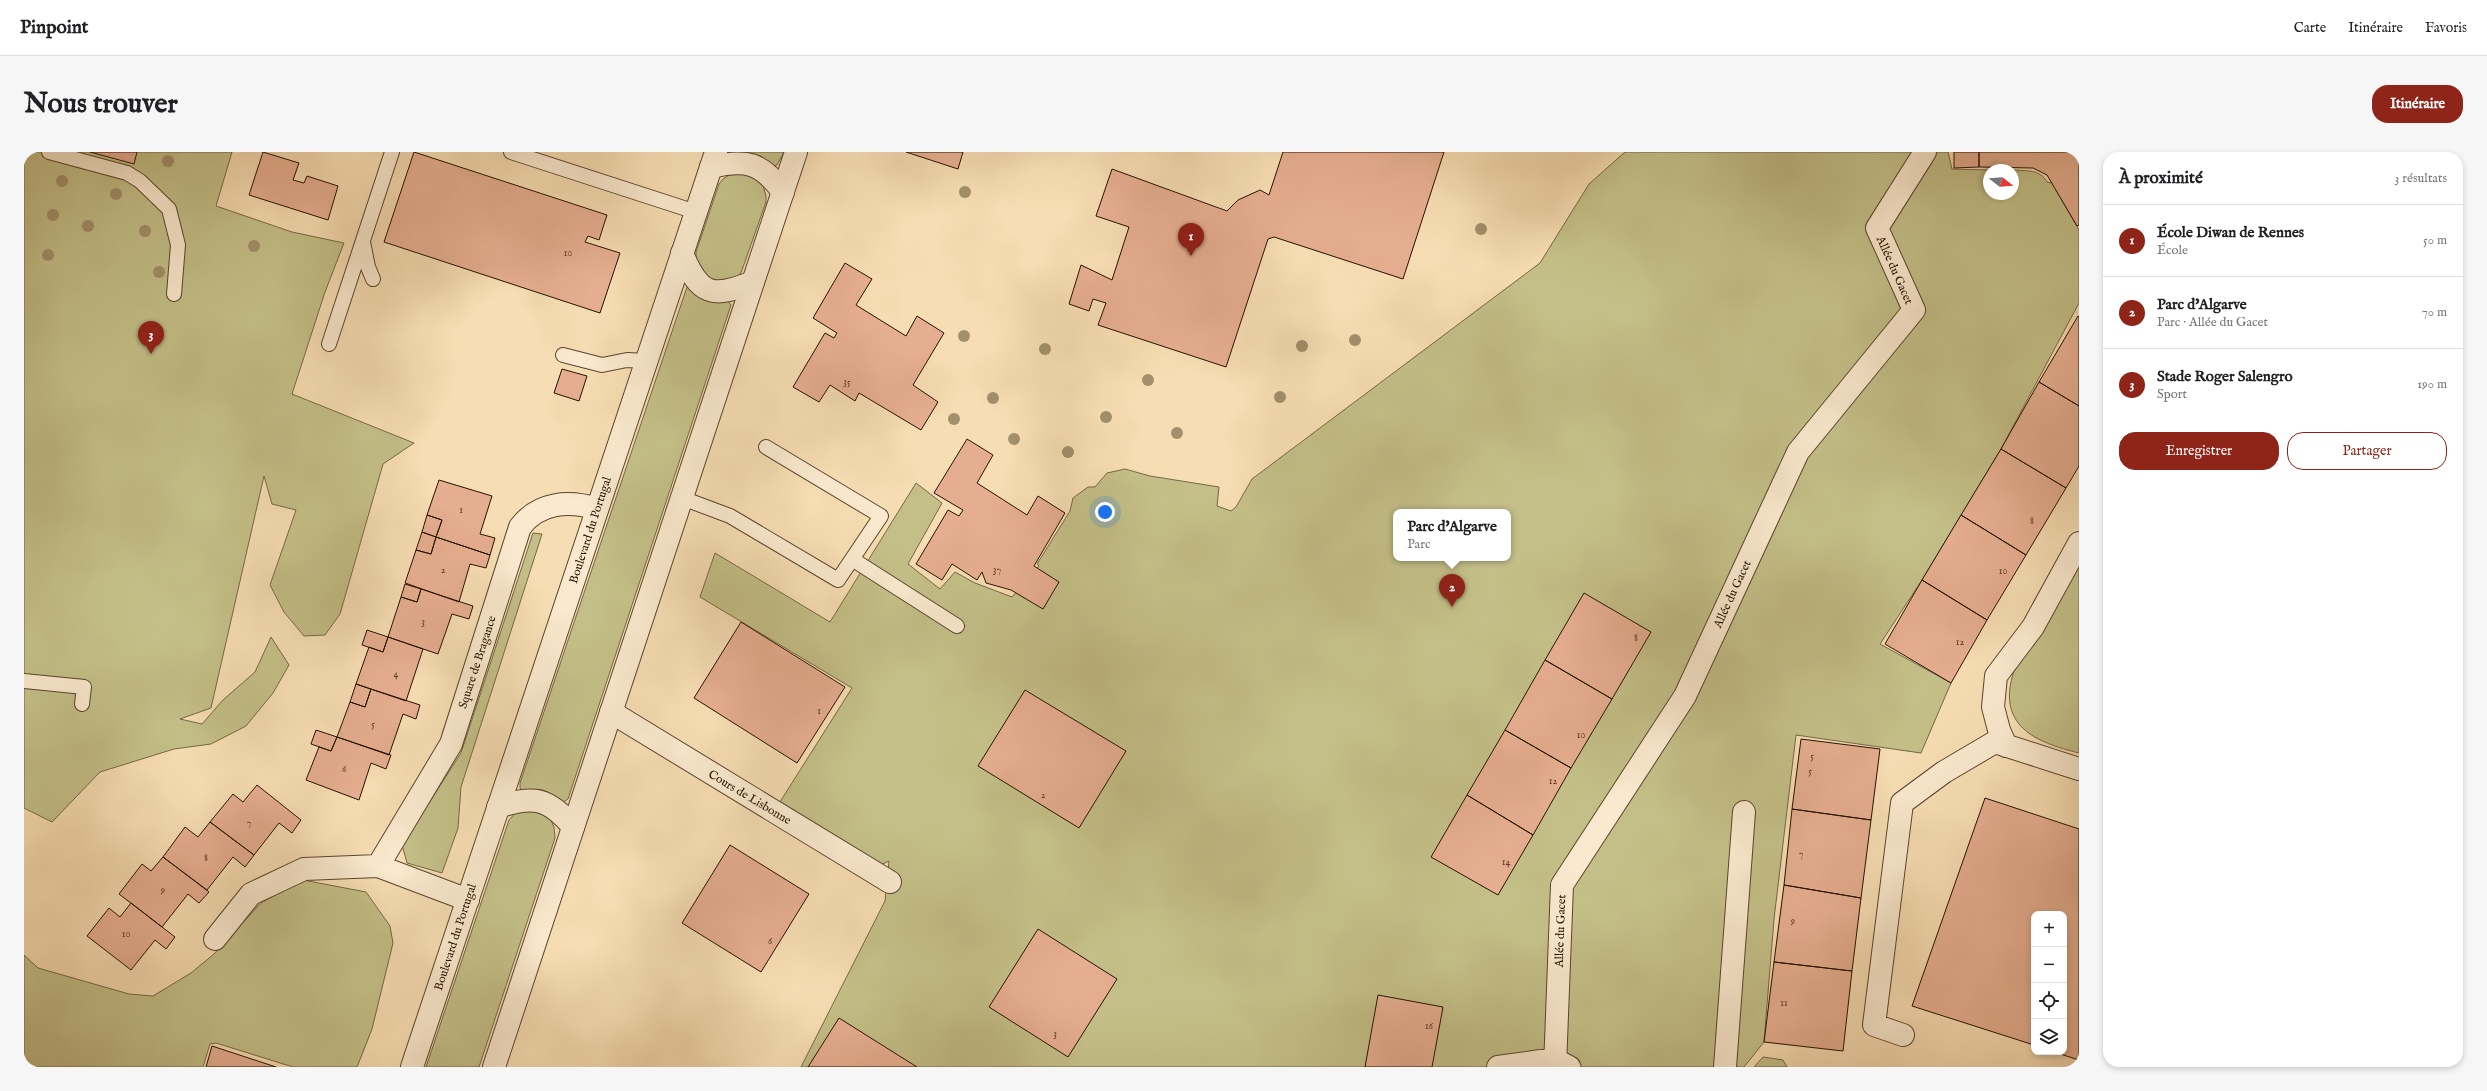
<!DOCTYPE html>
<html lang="fr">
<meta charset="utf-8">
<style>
:root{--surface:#fff;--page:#f6f6f6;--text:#202124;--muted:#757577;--line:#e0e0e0;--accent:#8f2418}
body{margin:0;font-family:"IM FELL English",serif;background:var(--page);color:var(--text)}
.controls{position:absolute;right:12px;bottom:12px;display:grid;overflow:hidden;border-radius:8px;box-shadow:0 2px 6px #0003}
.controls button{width:36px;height:36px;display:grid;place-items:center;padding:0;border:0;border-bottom:1px solid var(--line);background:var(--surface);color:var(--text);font:20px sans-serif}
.compass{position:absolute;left:1959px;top:12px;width:36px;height:36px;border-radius:50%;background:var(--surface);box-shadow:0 2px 6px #0003;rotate:107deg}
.you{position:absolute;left:1081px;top:360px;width:14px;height:14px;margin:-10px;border:3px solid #fff;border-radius:50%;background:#1a73e8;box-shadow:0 0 0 6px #1a73e833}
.badge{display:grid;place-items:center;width:26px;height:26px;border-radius:50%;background:var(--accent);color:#fff;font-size:13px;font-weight:700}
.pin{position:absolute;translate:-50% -33px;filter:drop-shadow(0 1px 2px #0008)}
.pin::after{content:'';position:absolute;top:21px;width:14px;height:12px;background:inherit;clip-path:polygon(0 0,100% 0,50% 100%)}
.popup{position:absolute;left:1369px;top:357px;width:118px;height:52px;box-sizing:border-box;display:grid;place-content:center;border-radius:8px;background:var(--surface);filter:drop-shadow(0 1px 3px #0005);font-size:13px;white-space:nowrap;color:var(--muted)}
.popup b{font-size:15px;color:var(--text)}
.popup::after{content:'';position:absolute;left:50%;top:100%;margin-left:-8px;border:8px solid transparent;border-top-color:var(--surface)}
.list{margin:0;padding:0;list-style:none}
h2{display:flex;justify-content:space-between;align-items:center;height:52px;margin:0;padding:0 16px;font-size:17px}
h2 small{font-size:13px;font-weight:400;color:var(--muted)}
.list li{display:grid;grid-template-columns:26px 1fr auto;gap:12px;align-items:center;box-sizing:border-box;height:72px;padding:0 16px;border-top:1px solid var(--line)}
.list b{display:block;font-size:15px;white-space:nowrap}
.list p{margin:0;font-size:13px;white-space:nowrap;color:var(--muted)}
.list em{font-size:13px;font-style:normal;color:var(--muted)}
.actions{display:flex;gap:8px;padding:12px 16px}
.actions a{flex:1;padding:9px 0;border:1px solid var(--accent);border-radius:16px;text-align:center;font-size:14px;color:var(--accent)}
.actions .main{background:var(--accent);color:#fff}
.icon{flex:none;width:22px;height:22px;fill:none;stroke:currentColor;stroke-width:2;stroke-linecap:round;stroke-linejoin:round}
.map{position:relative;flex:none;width:2055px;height:915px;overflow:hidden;border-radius:16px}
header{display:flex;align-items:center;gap:24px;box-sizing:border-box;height:56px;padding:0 20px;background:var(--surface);border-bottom:1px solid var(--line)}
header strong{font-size:19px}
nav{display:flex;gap:22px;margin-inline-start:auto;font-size:14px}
.intro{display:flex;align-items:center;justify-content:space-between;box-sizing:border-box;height:96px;padding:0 24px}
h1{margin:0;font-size:28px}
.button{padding:10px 18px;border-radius:16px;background:var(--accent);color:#fff;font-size:14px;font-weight:700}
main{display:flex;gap:24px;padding:0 24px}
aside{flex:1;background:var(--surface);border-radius:16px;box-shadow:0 2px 6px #0003}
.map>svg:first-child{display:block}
</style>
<header>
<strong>Pinpoint</strong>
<nav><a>Carte</a><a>Itinéraire</a><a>Favoris</a></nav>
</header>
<div class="intro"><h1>Nous trouver</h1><a class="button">Itinéraire</a></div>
<main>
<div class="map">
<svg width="2055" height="915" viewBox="0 0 2055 915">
<rect width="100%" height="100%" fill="#f7ddb3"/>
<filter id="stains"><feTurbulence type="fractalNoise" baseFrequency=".005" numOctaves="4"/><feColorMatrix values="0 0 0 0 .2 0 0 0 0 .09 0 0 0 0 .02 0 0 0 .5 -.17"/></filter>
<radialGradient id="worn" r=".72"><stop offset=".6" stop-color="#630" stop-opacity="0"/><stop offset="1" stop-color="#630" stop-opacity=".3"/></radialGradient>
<path fill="#c4bf88" stroke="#746844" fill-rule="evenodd" d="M0 0H208L192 54 268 80 320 91 301 140 268 242 390 291 359 312 316 462 301 483 280 484 260 460 246 433 272 358 248 352 240 324 187 556 156 567 178 572 199 548 231 520 247 485 265 513 249 541 222 574 187 592 150 597 76 620 28 670 0 656Z
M709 0H760L753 13 749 14Z
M1601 0H1924L1928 17 1965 18V42H1989V18C2002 19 2016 17 2023 30L2028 31 2055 78V151L1977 297 1898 428 1856 492 1927 531 1897 601 1772 583 1750 767 1740 890 1720 915H777L861 749 865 709 857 713 754 653 828 536 676 445 691 401 806 470 892 331 918 351 884 412 916 437 931 420 951 431 988 445 1015 414 1013 412 1046 359 1049 346 1064 335H1071L1083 321 1101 317 1126 324 1195 335 1193 354 1207 359 1212 355 1228 327 1516 111 1565 32ZM1372 360H1484V406H1372Z
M710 20 731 25 739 33 742 44V50L717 121C707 130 698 130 685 127L672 107V100L695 32 699 27Z
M663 135 704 149 707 153 544 647 538 651C522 638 521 635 499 639L496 636V631Z
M509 381 518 382 437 635 434 676 418 721 383 711 378 693 437 601Z
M2055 414V601C2010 590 1972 573 1990 519Z
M504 656 525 664 530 675 531 686 455 915H402L485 668 494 658Z
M279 728 342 740 366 774 369 791 348 877 333 915H269L192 891 186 892 179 915H0V803L14 816 105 842 129 844 167 821 190 802 237 751Z
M1739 905 1759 908 1763 915H1730Z"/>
<path fill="#e6ae90" stroke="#251200" d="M66 0H113L110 12Z
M239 0 275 11 269 28 280 31 283 24 314 34 304 68 225 43Z
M390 0 583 63 575 88 564 84 561 90 596 101 576 161 360 90Z
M882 0H939L934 17Z
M1259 0H1420L1379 127 1250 85 1244 87 1202 215 1074 173 1082 151 1069 147 1065 159 1045 152 1057 113 1088 128 1105 75 1072 64 1088 17 1203 59 1214 48 1236 38 1245 43Z
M1930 0H1955V15L1930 16Z
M1955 0H2055V73L2053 74 2023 23 2009 16 1955 15Z
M821 111 848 127 832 153 882 184 893 164 920 181 889 233 914 250 897 278 835 241 831 249 806 233 795 250 769 235 801 181 810 186 813 181 789 166Z
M2054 164 2055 165V254L2015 230Z
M538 217 563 224 555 249 530 241Z
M2015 230 2055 254V314L2042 336 1977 297Z
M943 287 969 303 953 331 1003 363 1014 344 1041 361 1010 414 1035 430 1019 457 987 438 962 431 958 420 953 428 928 412 918 428 892 412 924 358 935 364 939 358 910 341Z
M1977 297 2042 336 2002 403 1937 363Z
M415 328 468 344 456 382 471 386 466 403 412 385 418 368 403 363Z
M403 363 418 368 412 385 398 380Z
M1937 363 2002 403 1963 468 1898 428Z
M398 380 412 385 407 402 392 398Z
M412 385 466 403 462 416 446 412 435 450 381 431 392 398 407 402Z
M1898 428 1963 468 1927 531 1861 492Z
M381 432 397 437 393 450 377 445Z
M397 437 449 454 445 467 428 462 414 502 364 485 377 445 393 450Z
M1560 441 1627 480 1588 547 1521 508Z
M717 470 821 535 773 611 670 546Z
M343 478 364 485 359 500 338 493Z
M364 485 399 497 382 549 332 532 345 495 359 500Z
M1521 508 1588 547 1547 616 1481 578Z
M332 532 347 537 341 555 326 550Z
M347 537 396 553 392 567 379 562 365 603 313 585 326 550 341 555Z
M1001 538 1102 599 1055 676 954 614Z
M292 578 313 585 307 599 287 592Z
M1481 578 1547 616 1509 683 1443 643Z
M313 585 367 603 362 617 347 611 335 648 282 628 295 595 307 599Z
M1777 587 1856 597 1847 668 1768 657Z
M233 633 277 668 268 681 255 671 230 703 186 670 209 642 219 650Z
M1443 643 1509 683 1474 743 1407 705Z
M1961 646 2055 677V908L2030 900H2040V762H2010V893L1888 854Z
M1768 657 1847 668 1837 746 1760 733Z
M186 670 230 703 221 715 209 705 183 738 139 705 161 675 174 685Z
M706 693 785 742 737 820 658 771Z
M139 705 185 740 175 751 164 742 138 775 95 742 118 712 127 719Z
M1760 733 1837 746 1828 819 1750 810Z
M107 751 151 785 142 797 131 788 107 818 63 784 85 756 96 765Z
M1014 777 1093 827 1044 905 965 855Z
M1750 810 1828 819 1819 899 1740 890Z
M1354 843 1419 855 1408 915H1341Z
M815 866 893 915H784Z
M188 894 252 915H182Z"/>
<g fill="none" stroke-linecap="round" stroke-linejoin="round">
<g stroke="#5a452d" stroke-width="16">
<path id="service" d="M25 0 103 21 116 29 145 57 154 93 150 142
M487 0 672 60
M339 90 344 115 349 127
M305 192 368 0
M539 203 578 213 603 208 622 209
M658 346 706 364 814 428 857 364 742 295
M828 407 933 474
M0 529 60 535 58 552"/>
</g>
<g stroke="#5a452d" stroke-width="23">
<path id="pedestrian" d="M1531 907 1546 915"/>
</g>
<g stroke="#5a452d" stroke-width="24">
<path id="minor" d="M687 15C722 7 737 10 759 40
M658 101C675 143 688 147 729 130
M587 560 866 730
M1982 594 1975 578 1969 555 1972 524 2009 475 2055 391
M474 655C509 643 525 646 549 675
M354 714 427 592 496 375C515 350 545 348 573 357
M191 787 227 742 280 717 354 714 444 748
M1879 883 1850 873 1878 651 1920 620 1971 590 2055 617
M1474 915 1531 907
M1531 915 1538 733 1661 544 1774 300 1890 158 1853 76 1901 0
M1701 915 1720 660"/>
</g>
<g stroke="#5a452d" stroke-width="24">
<path id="tertiary" d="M388 915 692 0
M470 915 772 0"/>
</g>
<use href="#service" stroke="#fae9ce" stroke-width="14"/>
<use href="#pedestrian" stroke="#fae9ce" stroke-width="21"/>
<use href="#minor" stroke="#fae9ce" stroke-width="22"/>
<use href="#tertiary" stroke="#fae9ce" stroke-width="22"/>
</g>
<g fill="#a28f6b">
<circle cx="144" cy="9" r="6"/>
<circle cx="38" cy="29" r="6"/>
<circle cx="941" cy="40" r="6"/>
<circle cx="92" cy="42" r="6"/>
<circle cx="29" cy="63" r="6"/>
<circle cx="64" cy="74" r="6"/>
<circle cx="1457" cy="77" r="6"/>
<circle cx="121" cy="79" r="6"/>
<circle cx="230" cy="94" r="6"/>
<circle cx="24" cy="103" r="6"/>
<circle cx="135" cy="120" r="6"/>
<circle cx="940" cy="184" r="6"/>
<circle cx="1331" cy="188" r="6"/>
<circle cx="1278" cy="194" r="6"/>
<circle cx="1021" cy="197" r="6"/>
<circle cx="1124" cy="228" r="6"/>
<circle cx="1256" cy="245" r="6"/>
<circle cx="969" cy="246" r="6"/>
<circle cx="1082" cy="265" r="6"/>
<circle cx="930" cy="267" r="6"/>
<circle cx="1153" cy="281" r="6"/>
<circle cx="990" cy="287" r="6"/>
<circle cx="1044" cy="300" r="6"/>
</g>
<g text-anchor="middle" stroke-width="4" stroke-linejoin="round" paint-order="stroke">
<g font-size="10" fill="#553924">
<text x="544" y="104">10</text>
<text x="823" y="233">35</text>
<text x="437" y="361">1</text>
<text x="2008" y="372">8</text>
<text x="419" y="421">2</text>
<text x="973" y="421">37</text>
<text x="1979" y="422">10</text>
<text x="399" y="473">3</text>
<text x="1612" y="489">8</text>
<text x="1936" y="493">12</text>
<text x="372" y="525">4</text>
<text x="795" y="562">1</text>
<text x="349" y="575">5</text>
<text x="1557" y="586">10</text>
<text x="1788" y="607">5</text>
<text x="320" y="620">6</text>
<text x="1786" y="622">5</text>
<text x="1529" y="632">12</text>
<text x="1019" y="646">2</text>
<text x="225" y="674">7</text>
<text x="1777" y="705">7</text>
<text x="182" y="709">8</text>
<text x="1482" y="713">14</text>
<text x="139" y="741">9</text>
<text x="1769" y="772">9</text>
<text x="102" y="785">10</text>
<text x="746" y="792">6</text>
<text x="1760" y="854">11</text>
<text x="1405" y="877">16</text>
<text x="1031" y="885">3</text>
</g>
<g font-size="12" fill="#251200" stroke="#fae9ce">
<text transform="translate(1871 118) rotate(66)" y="4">Allée du Gacet</text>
<text transform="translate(566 378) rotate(-72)" y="4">Boulevard du Portugal</text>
<text transform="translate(1708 442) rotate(-65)" y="4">Allée du Gacet</text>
<text transform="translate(453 510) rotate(-72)" y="4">Square de Bragance</text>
<text transform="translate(726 645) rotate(31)" y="4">Cours de Lisbonne</text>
<text transform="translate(1536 779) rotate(-88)" y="4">Allée du Gacet</text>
<text transform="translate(431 785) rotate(-72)" y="4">Boulevard du Portugal</text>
</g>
</g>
<rect width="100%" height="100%" filter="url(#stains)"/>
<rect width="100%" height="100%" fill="url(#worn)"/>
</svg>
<div class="controls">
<button>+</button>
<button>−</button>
<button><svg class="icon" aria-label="locate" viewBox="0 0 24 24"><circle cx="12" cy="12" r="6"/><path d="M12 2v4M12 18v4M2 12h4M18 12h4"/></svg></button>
<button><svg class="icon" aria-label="layers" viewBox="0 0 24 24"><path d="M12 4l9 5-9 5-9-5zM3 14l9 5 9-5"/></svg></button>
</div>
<svg class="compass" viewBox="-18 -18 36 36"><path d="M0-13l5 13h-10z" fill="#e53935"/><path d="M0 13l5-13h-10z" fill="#757577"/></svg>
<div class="you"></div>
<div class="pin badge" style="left:1167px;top:104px">1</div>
<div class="pin badge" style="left:1428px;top:455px">2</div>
<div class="popup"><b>Parc d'Algarve</b>Parc</div>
<div class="pin badge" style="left:127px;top:202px">3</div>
</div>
<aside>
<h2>À proximité<small>3 résultats</small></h2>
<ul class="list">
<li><span class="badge">1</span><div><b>École Diwan de Rennes</b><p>École</p></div><em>50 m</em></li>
<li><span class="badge">2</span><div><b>Parc d'Algarve</b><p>Parc · Allée du Gacet</p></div><em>70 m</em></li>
<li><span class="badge">3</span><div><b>Stade Roger Salengro</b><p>Sport</p></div><em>190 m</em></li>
</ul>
<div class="actions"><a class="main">Enregistrer</a><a>Partager</a></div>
</aside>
</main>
